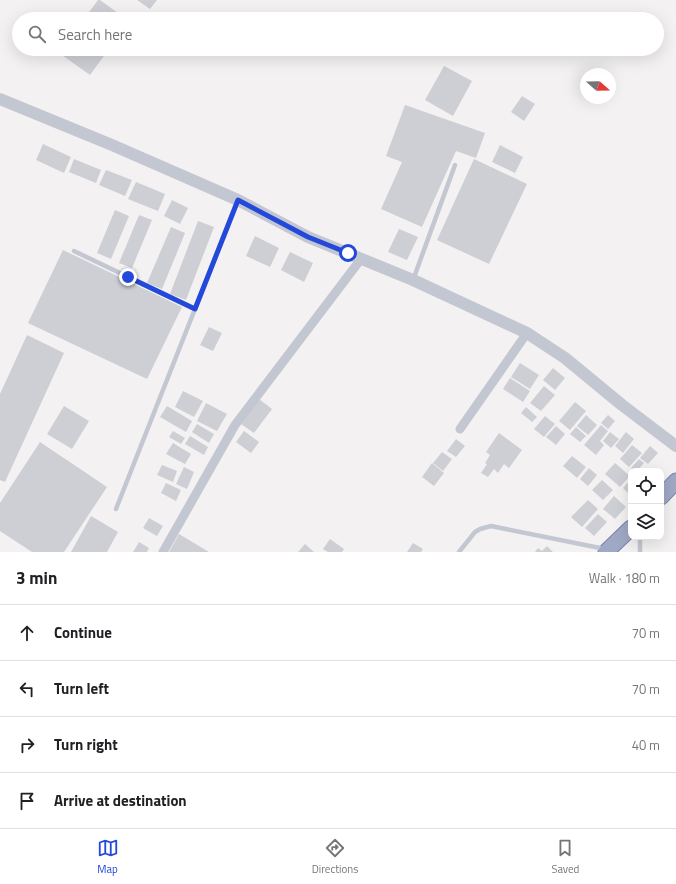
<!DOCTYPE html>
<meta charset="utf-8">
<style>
:root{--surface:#fff;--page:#f2f2f2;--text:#202124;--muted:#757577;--line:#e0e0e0;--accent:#2449da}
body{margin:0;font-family:"Titillium Web",sans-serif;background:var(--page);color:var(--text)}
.controls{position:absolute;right:12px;bottom:12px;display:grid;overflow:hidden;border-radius:8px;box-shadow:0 4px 16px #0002}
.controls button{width:36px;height:36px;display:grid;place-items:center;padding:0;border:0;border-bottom:1px solid var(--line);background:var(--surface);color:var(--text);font:20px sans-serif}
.compass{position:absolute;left:580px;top:68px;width:36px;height:36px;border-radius:50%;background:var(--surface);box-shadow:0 4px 16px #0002;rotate:110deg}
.stop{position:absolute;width:12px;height:12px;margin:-9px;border:3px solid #2449da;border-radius:50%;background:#fff}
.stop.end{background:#2449da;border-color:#fff;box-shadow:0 1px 4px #0008}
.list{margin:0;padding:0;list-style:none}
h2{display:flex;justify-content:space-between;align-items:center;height:52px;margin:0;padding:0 16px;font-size:17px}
h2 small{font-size:13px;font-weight:400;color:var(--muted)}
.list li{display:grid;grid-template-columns:26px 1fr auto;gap:12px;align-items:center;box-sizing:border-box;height:56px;padding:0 16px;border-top:1px solid var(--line)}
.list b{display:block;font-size:15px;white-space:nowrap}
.list em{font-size:13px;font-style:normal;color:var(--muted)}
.icon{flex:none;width:22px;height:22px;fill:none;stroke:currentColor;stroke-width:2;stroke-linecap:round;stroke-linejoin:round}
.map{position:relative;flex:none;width:676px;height:552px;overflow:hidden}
.search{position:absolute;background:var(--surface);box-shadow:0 4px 16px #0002;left:12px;right:12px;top:12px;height:44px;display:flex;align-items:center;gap:10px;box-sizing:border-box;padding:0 14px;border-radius:22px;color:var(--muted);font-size:15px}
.sheet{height:276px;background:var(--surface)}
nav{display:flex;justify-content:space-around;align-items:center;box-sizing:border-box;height:56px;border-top:1px solid var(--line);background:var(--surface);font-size:11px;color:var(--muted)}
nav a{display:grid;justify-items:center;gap:2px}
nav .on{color:var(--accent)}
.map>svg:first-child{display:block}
</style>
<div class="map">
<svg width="676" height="552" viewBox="0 0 676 552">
<rect width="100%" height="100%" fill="#f3f1f1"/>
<path fill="#cecfd5" d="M98 0H100L126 19H84Z
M137 0H157L150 9Z
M62 49H109L90 75 59 53Z
M451 49H469L466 56Z
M444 66 472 81 453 116 425 100Z
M522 96 535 104 524 121 511 112Z
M405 105 485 133 476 158 456 151 422 227 381 209 402 162 386 156Z
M43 144 71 157 64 173 36 160Z
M500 145 523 157 515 173 492 162Z
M74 159 101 170 96 183 69 172Z
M474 159 527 184 489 264 437 240Z
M106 170 132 180 125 196 99 185Z
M136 182 165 194 158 211 128 199Z
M172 200 188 208 180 224 164 216Z
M115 210 129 216 111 259 97 253Z
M139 215 152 220 132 268 119 263Z
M198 221 214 227 186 300 170 294Z
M171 227 185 233 162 289 147 283Z
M399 229 418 237 407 260 388 252Z
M255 236 279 248 270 267 246 256Z
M63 250 182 307 147 379 28 323Z
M290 252 313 263 304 282 281 270Z
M209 327 222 333 213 351 200 345Z
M27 335 64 353 5 482 0 480V394Z
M520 363 539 375 530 389 511 377Z
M553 368 565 378 555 390 543 380Z
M510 378 530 391 523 402 503 389Z
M544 386 555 395 541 411 530 403Z
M183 391 203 401 194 417 175 407Z
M259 399 272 409 254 433 241 424Z
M575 402 586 411 570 430 559 421Z
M206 403 227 414 217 431 197 421Z
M64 406 89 421 72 449 47 434Z
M167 406 192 421 186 432 160 417Z
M526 407 537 417 532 422 521 413Z
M586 415 597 425 588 435 577 426Z
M608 415 615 421 608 429 601 423Z
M545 416 555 424 544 437 534 429Z
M197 424 214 434 209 443 192 432Z
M601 425 608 431 600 441 604 445 596 455 584 445Z
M556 426 565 434 556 445 546 437Z
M576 427 586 436 580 442 570 434Z
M173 431 185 438 181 444 169 437Z
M244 431 259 442 251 453 236 442Z
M610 432 619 439 611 448 603 441Z
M626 432 634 439 623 453 615 446Z
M499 433 522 450 509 468 504 464 498 473 494 469 488 477 481 473 487 464 485 463 490 455 486 452Z
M190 436 208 447 204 455 185 444Z
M456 439 465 446 456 457 447 451Z
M40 442 107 487 64 552H32L0 531V503Z
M173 443 191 454 185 464 166 454Z
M632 445 642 453 629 467 620 459Z
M650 446 658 453 648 464 640 458Z
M442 452 452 459 443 471 433 463Z
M572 456 586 467 577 478 563 466Z
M639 459 644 463 637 471H635L631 468Z
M432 463 444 473 434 486 422 477Z
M615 463 630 476 620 487 605 474Z
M162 465 177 471 173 482 157 475Z
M184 467 194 472 187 489 176 484Z
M589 468 597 475 588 486 580 479Z
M631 479V496L623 488Z
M602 480 613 490 603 500 592 490Z
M166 483 181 490 176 501 161 493Z
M614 496 626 507 615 519 603 509Z
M588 500 598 509 582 527 571 517Z
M598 514 607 522 594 536 585 528Z
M91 516 118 532 107 552H71Z
M149 518 163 526 157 536 143 528Z
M179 534 209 552H169Z
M330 539 344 549 342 552H328L323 549Z
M139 542 149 548 147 552H133Z
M413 543 423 549 421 552H407Z
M305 544 314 552H298Z
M547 546 553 552H535L538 548 542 551Z"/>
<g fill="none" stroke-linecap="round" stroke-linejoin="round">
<g stroke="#7783a8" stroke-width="17">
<path id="trunk" d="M661 497 676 481
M606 552 631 528"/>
</g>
<path stroke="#c3c7d1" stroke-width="4.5" d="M74 251 195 309
M413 280 455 165
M116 509 238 200
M459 552 475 532 480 529 491 526 605 549
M640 552V537"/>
<path stroke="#c3c7d1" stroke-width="9" d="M460 429 527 333
M163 552 235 425 361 259"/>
<path stroke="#c3c7d1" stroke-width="12" d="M0 99 112 145 238 200 308 237 413 280 527 333 565 358 622 405 676 446"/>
<use href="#trunk" stroke="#9fa9c5" stroke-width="15"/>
</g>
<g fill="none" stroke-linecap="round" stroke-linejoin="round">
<path stroke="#2449da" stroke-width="5" d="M128 277 195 309 238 200 308 237 348 253"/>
</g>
</svg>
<div class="controls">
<button><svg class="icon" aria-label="locate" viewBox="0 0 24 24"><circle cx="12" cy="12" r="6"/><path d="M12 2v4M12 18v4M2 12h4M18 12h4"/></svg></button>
<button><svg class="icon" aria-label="layers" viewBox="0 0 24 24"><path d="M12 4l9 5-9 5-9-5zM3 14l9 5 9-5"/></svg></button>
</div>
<svg class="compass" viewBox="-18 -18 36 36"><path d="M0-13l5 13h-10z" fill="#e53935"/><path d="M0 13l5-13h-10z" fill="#757577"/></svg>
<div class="stop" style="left:348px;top:253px"></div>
<div class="stop end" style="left:128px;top:277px"></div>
<div class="search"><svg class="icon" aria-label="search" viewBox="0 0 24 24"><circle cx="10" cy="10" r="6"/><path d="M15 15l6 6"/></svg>Search here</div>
</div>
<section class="sheet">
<h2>3 min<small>Walk · 180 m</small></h2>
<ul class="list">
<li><svg class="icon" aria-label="ahead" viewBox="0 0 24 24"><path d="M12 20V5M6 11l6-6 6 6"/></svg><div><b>Continue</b></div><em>70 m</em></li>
<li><svg class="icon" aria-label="left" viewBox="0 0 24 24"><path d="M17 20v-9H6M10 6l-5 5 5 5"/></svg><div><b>Turn left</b></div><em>70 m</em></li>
<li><svg class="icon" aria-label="right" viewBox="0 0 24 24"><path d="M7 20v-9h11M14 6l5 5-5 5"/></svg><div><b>Turn right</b></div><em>40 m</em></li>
<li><svg class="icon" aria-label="arrive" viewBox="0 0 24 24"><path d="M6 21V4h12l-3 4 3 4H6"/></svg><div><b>Arrive at destination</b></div></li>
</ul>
</section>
<nav>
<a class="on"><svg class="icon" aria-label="map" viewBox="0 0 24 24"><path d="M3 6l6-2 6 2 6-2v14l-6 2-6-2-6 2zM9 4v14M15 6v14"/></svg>Map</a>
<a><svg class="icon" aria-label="directions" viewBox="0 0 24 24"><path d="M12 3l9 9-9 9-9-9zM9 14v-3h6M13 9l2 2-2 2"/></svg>Directions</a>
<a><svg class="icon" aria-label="saved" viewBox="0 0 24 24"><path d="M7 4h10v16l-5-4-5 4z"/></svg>Saved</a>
</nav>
